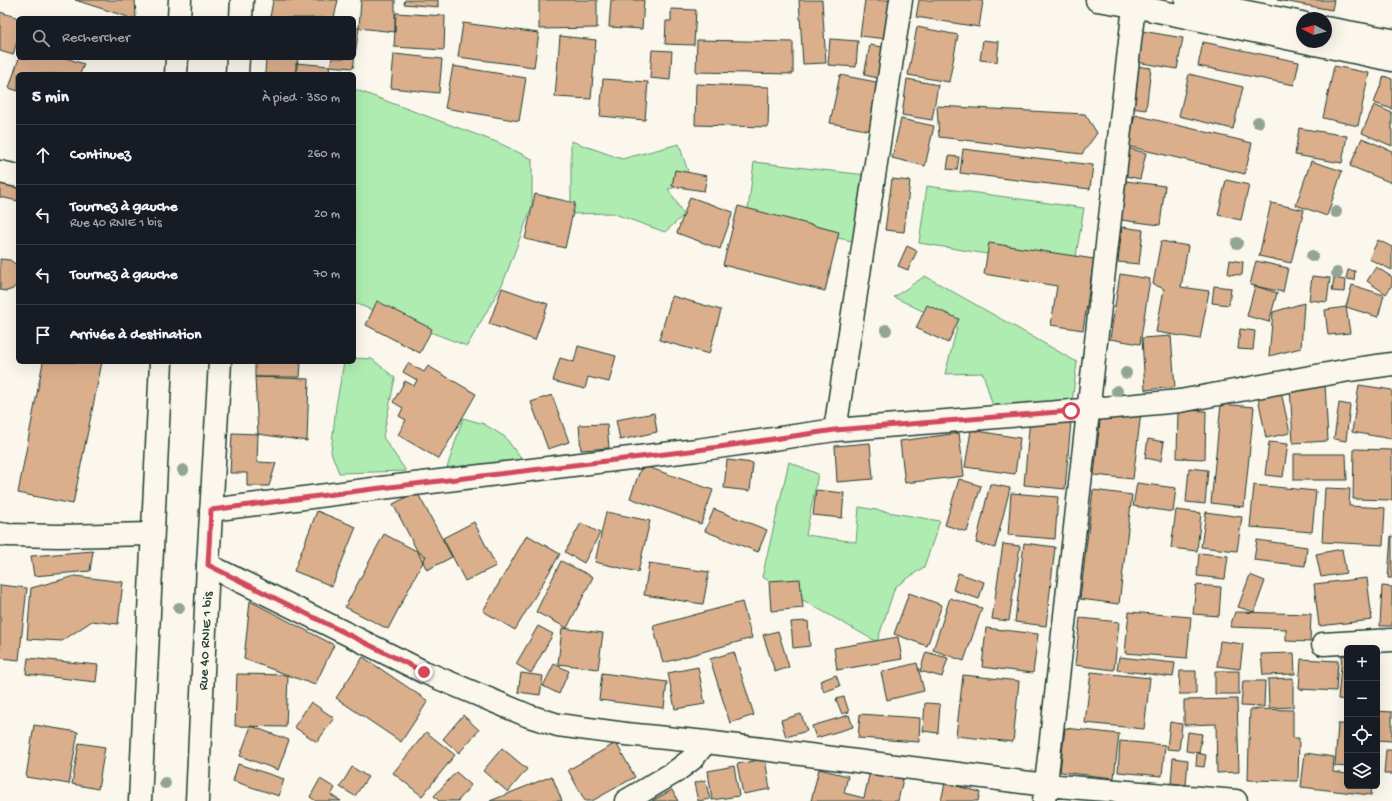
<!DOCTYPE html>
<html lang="fr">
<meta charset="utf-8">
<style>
:root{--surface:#171b24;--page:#20242c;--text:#f1f3f6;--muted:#9ea1a6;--line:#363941}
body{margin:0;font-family:"Gochi Hand",sans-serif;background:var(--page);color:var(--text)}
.controls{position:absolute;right:12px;bottom:12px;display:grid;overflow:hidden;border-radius:6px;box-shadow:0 4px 16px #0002}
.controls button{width:36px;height:36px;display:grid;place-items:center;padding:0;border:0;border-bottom:1px solid var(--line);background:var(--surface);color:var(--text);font:20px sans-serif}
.compass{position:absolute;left:1296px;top:12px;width:36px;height:36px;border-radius:50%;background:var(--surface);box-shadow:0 4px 16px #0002;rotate:277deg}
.stop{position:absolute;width:12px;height:12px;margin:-9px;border:3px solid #d1495b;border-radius:50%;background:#fff}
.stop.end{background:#d1495b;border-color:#fff;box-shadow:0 1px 4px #0008}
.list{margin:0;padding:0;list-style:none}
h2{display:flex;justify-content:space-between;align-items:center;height:52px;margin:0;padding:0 16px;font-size:17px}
h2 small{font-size:13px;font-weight:400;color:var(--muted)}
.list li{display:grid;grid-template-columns:26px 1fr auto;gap:12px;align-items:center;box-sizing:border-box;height:60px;padding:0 16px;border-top:1px solid var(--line)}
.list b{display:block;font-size:15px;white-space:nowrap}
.list p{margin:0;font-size:13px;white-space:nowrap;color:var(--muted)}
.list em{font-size:13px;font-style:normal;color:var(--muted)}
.icon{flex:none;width:22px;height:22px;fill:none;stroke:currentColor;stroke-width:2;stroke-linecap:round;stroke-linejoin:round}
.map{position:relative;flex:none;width:1392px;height:801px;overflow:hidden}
.search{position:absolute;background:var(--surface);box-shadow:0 4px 16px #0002;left:16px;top:16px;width:340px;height:44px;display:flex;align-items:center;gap:10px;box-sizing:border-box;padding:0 14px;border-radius:6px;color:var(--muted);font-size:15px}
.panel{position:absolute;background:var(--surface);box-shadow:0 4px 16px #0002;left:16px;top:72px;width:340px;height:292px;border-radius:6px}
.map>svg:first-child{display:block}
</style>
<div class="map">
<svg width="1392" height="801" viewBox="0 0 1392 801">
<rect width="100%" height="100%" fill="#fbf7ec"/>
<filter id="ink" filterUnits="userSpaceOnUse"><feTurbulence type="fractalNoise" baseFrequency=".025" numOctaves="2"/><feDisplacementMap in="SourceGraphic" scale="8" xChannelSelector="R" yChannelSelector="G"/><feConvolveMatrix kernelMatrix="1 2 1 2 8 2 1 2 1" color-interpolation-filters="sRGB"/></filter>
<g filter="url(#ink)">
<path fill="#afecb2" stroke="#679473" d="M354 89 499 143 532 159V206L503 283 467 346 354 303Z
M571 141 622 159 679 144 692 184 668 189 684 215 665 232 612 213 571 214Z
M754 162 866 175 856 242 747 218Z
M927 186 1084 208 1074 268 919 243Z
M925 276 1077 362 1071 411 996 417 983 373 945 374 957 328 894 297Z
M354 358 372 359 395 378 383 437 406 471 339 473 331 452 336 406 344 362H354Z
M463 418 484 424 505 437 525 464 472 473 447 468Z
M789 462 818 474 806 535 856 542 859 507 940 521 924 567 895 587 877 642 762 577Z"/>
<path fill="#dbaf8c" stroke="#1f3d34" d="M75 0H135L136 18H131Z
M273 0H338L334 18H270Z
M361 0H395V32L359 28Z
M405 0H438V7L404 4Z
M539 0H597V28L539 29Z
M611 0H644L642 29 609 27Z
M799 0H822L826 63 803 64Z
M865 0H892L888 39 860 36Z
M919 0H974L983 1 979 27 916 17Z
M1277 0H1334L1332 10Z
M671 9 696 10 694 45 665 44 666 21H671Z
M0 12 19 18H18V39L13 55 0 51Z
M396 13 445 16 444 50 394 47Z
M463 23 539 33 534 67 458 57Z
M917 27 958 35 949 82 908 75Z
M354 28H359L353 68 330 66 332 58H354Z
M1142 31 1183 38 1177 69 1137 62Z
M560 36 596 40 591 99 555 97Z
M830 39 858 41 856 67 828 65Z
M697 40 793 42V74L696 72Z
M983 40 999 42 997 62 980 60Z
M1203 42 1299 62 1294 85 1198 66Z
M870 45 889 48 883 79 864 75Z
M652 50 672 51 670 80 650 78Z
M394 54 442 59 439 93 391 88Z
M19 58H66L84 64 80 74H18V91L9 88Z
M266 58H298L296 74H265Z
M296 63 330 66 329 74H296Z
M453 66 526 78 519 121 445 108Z
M1136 66 1151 68 1146 110 1131 108Z
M1334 66 1369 73 1358 126 1323 118Z
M1189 74 1243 87 1233 129 1179 116Z
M840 75 881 83 871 131 830 123Z
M1384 76 1392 79V109L1374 103Z
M603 79 648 82 645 120 600 116Z
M907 79 938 85 932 120 902 115Z
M696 84 769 87 768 127 695 125Z
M1374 105 1392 113V146L1362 133Z
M937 106 1085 114 1097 133 1082 154 939 137Z
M1135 115 1252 143 1245 174 1127 146Z
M901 119 934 126 925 166 892 158Z
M1299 128 1347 136 1342 163 1295 155Z
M1362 138 1392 151V183L1350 166Z
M1127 148 1146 153 1140 179 1121 175Z
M963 149 1093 165 1090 189 960 173Z
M949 156 959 157 957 170 947 169Z
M1311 161 1342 171 1327 216 1296 205Z
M675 170 707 176 704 191 672 186Z
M892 179 910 181 904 232 885 230Z
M1226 180 1249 185 1241 220 1218 215Z
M0 181 18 185V201L0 197Z
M1126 181 1165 186 1160 225 1121 220Z
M535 194 575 203 565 248 525 239Z
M690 197 733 212 720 249 677 233Z
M1271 203 1304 210 1291 263 1259 256Z
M738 206 839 232 825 291 723 265Z
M1122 227 1143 230 1139 264 1118 262Z
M1378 240 1392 247V270L1369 259Z
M1161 241 1188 246 1181 287 1209 291 1200 339 1156 332 1164 289 1153 284Z
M989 243 1094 259 1083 330 1051 325 1057 286 984 274Z
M907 246 917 251 908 270 898 266Z
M0 259 10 260 18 266V283L13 289 7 291 0 290Z
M1230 260 1243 262 1242 275 1228 274Z
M1256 261 1288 268 1283 292 1250 285Z
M1376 267 1392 277V285L1386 294 1367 281Z
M1348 270 1355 271 1354 280 1346 279Z
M1120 274 1150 279 1140 344 1110 339Z
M1312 276 1330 278 1327 302 1309 300Z
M1334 278 1345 280 1344 292 1332 291Z
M1352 285 1384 295 1378 317 1346 307Z
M1214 286 1231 288 1229 305 1212 303Z
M1255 286 1277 293 1269 322 1247 316Z
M502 288 548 304 535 340 489 324Z
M672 296 721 310 709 354 659 340Z
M377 301 432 329 420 353 366 325Z
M1304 303 1301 348 1269 356 1273 312Z
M927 305 959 319 948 343 916 328Z
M1346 307 1350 333 1328 335 1325 310Z
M1240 329 1255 331 1253 350 1238 349Z
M1171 336 1175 387 1145 390 1142 338Z
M578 346 616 356 609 382 588 377 585 389 553 381 560 358 574 362Z
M43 362H102L73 504 18 493Z
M255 362H301L300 377H255Z
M408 363 424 372 428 366 476 394 439 459 398 435 406 420 399 416 403 408 393 402 405 381 414 386 417 380 403 372Z
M255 377 309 379 307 441 258 434Z
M1325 383 1328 441 1293 443 1290 384Z
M1359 385 1392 390V439L1352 432Z
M1281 392 1290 433 1266 438 1258 397Z
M552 395 569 442 548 449 531 402Z
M1339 403 1350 405 1346 441 1334 439Z
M1221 404 1254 407 1244 507 1211 503Z
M1178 410 1206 411 1205 459 1177 458Z
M1141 412 1133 479 1094 475 1101 413Z
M654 413 657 432 620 440 616 420Z
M1030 418 1071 422 1065 489 1024 485Z
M607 424 609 448 581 450 579 425Z
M971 430 1020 438 1015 474 965 467Z
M232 433 258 434 257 462 276 463 269 486H247V473H230Z
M959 433 964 476 905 483 900 441Z
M1148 439 1164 442 1161 461 1145 458Z
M1269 442 1288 444 1283 477 1265 475Z
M870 443 873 479 837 482 835 446Z
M1354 449 1392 450V500L1353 499Z
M1294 454H1346L1347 480H1294Z
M727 460 753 463 750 491 724 488Z
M642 465 713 490 701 524 630 498Z
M1189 468 1208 470 1205 504 1186 502Z
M959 479 981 486 967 532 945 525Z
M1137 483 1176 488 1173 512 1133 506Z
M990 484 1010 488 995 548 976 543Z
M1254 485 1316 491 1312 532 1250 527Z
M1325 488 1350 489 1349 506 1385 508 1383 545 1322 542Z
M816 490 844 493 842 518 813 515Z
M1093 490 1132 495 1119 604 1080 599Z
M417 492 452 557 427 570 393 504Z
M1011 493 1058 497 1055 539 1008 535Z
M714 509 767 530 758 552 705 531Z
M1176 510 1201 513 1197 551 1171 548Z
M317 511 356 527 332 586 294 571Z
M606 512 650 521 638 572 595 562Z
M1206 512 1242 517 1237 551 1201 547Z
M474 522 496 566 465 581 443 538Z
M581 523 600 533 584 563 565 552Z
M384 534 426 556 388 629 345 607Z
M527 535 560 554 515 630 483 611Z
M1391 536H1392V578H1388Z
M1257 540 1307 547 1305 566 1254 560Z
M1024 543 1055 547 1046 626 1015 622Z
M1003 544 1020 546 1009 621 992 619Z
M1342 549 1346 573 1321 577 1316 554Z
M93 551 90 571 34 576 31 556Z
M1199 553 1228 556 1225 579 1197 576Z
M561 561 593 577 567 628 536 612Z
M649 563 709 572 703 604 644 595Z
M958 573 984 582 979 599 953 590Z
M1250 575 1265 581 1254 612 1238 607Z
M75 576 123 582 118 624 92 621 62 641 27 639 31 588Z
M1367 578 1372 620 1319 626 1314 584Z
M800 579 803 608 771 611 769 581Z
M0 585 27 588 19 660 0 658Z
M1196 585 1221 587 1219 616 1193 614Z
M1382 586 1392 587V626H1380Z
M909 593 942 605 927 646 894 634Z
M950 598 982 608 964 661 933 650Z
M250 601 334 645 315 685 244 659Z
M742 602 752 638 663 663 653 626Z
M1129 612 1191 617 1187 658 1125 653Z
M1235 612 1311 614 1310 642 1286 641V629L1230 627Z
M1080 618 1119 622 1114 670 1075 665Z
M808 621 810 646 793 648 791 622Z
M538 626 553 634 531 673 516 664Z
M562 628 603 633 598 669 558 664Z
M986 628 1038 634 1033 673 982 667Z
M778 631 789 667 775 672 763 635Z
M898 637 902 659 837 670 834 648Z
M1220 641 1243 644 1240 669 1217 666Z
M734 652 754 715 730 723 710 659Z
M926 652 948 658 942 677 920 671Z
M1294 653 1295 674 1263 675 1261 654Z
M1342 655 1347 656V700L1338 699Z
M363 657 428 701 401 742 336 698Z
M1119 657 1175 663 1173 677 1117 670Z
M28 658 98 665 96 682 26 674Z
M1301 659 1338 661 1336 691 1299 689Z
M917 663 924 691 887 700 881 672Z
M554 664 569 671 559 694 543 686Z
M698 667 705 704 675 709 668 673Z
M1180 671H1196V694H1179Z
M1215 671H1239V694H1215Z
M1091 672 1150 678 1144 729 1085 723Z
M521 673 543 676 540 695 518 692Z
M602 673 667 682 664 708 599 700Z
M237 674 288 675 286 727 235 726Z
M836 675 840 686 824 692 820 681Z
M963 675 1019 681 1013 742 956 736Z
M1293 678V707L1269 708 1268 679Z
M1243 681H1265L1264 707 1241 706Z
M844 697 849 712 842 714 836 699Z
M1237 699 1239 772 1217 773 1216 724 1184 725V700Z
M311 702 334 718 317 742 294 727Z
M925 703 940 704 938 733 923 731Z
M1250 709 1293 710V738H1299L1298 781 1248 780Z
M1377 711 1392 712V741L1377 740Z
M801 714 807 731 786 737 781 720Z
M860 714 920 718 919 742 858 738Z
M463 715 479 730 459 753 443 739Z
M849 715 853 727 816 738 812 726Z
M1170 722 1182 724 1179 750 1167 749Z
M1338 724H1347V767L1335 766Z
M34 725 78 732 69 784 26 777Z
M251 726 289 740 278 770 240 756Z
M1065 728 1119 734 1114 778 1060 772Z
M426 732 455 755 422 796 393 773Z
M1188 732 1202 734 1199 753 1186 751Z
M1120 741 1165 745 1162 776 1118 772Z
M79 743 105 747 98 789 72 784Z
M616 743 635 777 592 801H585L568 770Z
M502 748 527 769 508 792 483 771Z
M1386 750H1392V774H1384Z
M1197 753 1206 755 1204 767 1196 766Z
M1305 753 1334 757 1333 772 1347 774V786H1372L1371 795 1301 787Z
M1173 758 1188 760 1186 785 1171 783Z
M765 759 770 789 743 794 737 764Z
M238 764 284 779 279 796 233 781Z
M734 766 739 796 712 800 708 771Z
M352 767 368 777 355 796 340 787Z
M819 769 848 776 844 793 864 798 870 771 903 779 898 801H811Z
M456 772 471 785 458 801H439L434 796Z
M552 776 562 801H490Z
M320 779 335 788 331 795 341 801H316L310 797Z
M705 780 710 799 698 801 694 783Z
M945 783 980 792 978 801H941Z
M672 790 678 801H652Z"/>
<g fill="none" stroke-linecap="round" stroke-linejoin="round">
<g stroke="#1f3d34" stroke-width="25">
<path id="street" d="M0 172 18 176
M835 430 901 0
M211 510 373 489 697 450 835 430 1071 411 1180 401 1349 370 1392 364
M208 565 424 672 529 716 558 725 626 734 706 742 1046 785 1236 801
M1323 644 1392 640
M626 801 675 772 692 759 706 742
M1044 801 1134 6"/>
</g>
<g stroke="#1f3d34" stroke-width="25">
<path id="secondary" d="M1097 0 1134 6 1392 60
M1186 0 1302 23
M1326 28 1392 40
M0 534 7 535 59 536 152 534"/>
</g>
<g stroke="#1f3d34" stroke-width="25">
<path id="primary" d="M179 18 180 0
M241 18 242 0
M176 74 177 58
M237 74 238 58
M140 801 161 362
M197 801 208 565 220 362"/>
</g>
<use href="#street" stroke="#fbf7ec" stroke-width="22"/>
<use href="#secondary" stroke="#fbf7ec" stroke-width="22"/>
<use href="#primary" stroke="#fbf7ec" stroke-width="22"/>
</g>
<g fill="#92a495">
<circle cx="1258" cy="122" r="6"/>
<circle cx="1336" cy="212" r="6"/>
<circle cx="1237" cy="243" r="6"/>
<circle cx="1312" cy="256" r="6"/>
<circle cx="1337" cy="273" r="6"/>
<circle cx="886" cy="330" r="6"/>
<circle cx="1126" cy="373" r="6"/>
<circle cx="1117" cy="391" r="6"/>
<circle cx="183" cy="470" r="6"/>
<circle cx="179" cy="608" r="6"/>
<circle cx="165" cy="783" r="6"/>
</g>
</g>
<g fill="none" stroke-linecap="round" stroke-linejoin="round" filter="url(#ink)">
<path stroke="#d1495b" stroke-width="5" d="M424 672 208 565 211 510 373 489 698 450 835 430 1071 411"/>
</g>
<g text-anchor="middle" stroke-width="4" stroke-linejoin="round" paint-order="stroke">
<g font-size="14" fill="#1f3d34" stroke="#fbf7ec">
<text transform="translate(204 641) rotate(-87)" y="5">Rue 40 RNIE 1 bis</text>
</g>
</g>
</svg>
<div class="controls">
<button>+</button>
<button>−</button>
<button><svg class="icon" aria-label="locate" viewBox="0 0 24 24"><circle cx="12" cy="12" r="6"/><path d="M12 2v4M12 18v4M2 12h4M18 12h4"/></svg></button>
<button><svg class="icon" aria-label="layers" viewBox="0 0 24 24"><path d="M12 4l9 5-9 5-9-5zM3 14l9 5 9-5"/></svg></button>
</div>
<svg class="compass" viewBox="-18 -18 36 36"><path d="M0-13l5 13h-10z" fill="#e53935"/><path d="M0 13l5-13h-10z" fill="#9ea1a6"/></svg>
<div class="stop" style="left:1071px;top:411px"></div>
<div class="stop end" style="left:424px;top:672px"></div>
<div class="search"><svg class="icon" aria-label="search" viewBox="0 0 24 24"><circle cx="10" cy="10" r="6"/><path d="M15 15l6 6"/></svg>Rechercher</div>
<section class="panel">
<h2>5 min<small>À pied · 350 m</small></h2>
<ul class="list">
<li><svg class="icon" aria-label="ahead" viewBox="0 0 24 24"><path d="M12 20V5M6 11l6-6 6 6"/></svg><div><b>Continuez</b></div><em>260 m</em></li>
<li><svg class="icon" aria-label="left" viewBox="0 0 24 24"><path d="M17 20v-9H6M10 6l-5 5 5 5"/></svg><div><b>Tournez à gauche</b><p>Rue 40 RNIE 1 bis</p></div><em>20 m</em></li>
<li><svg class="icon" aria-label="left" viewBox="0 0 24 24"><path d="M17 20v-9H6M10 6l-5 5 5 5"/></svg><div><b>Tournez à gauche</b></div><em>70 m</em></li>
<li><svg class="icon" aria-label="arrive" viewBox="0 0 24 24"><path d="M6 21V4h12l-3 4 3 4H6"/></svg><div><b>Arrivée à destination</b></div></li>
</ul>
</section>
</div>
